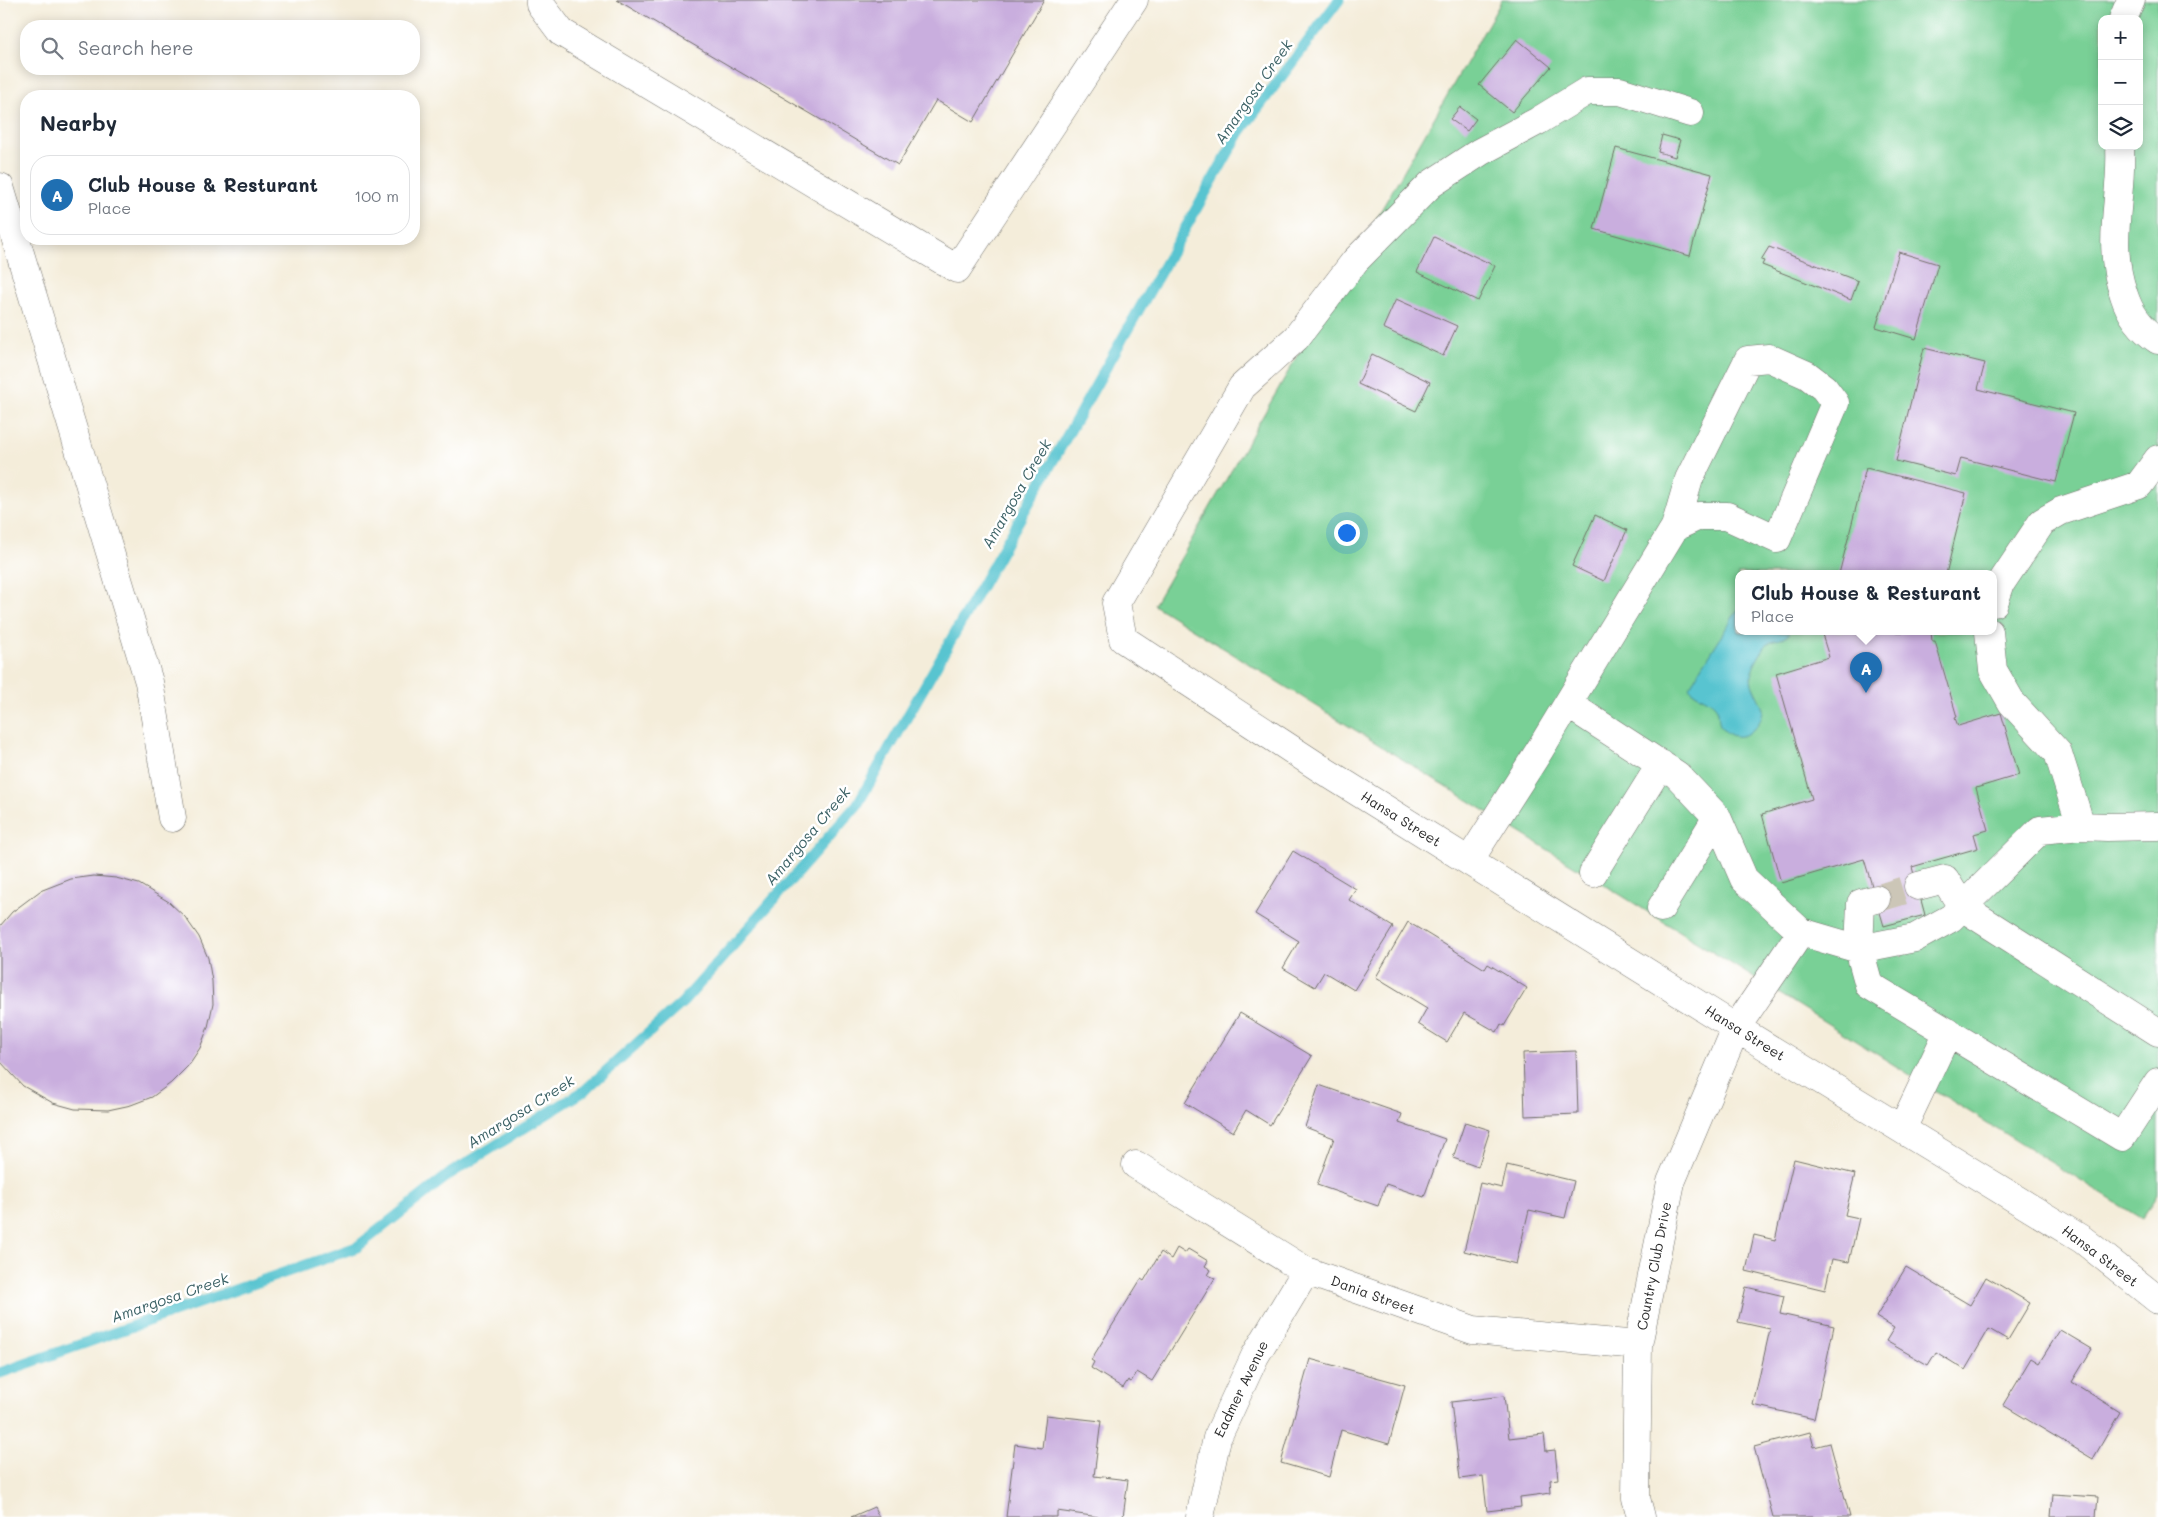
<!DOCTYPE html>
<meta charset="utf-8">
<style>
:root{--surface:#fff;--page:#f6f6f7;--text:#1f2937;--muted:#747a83;--line:#e0e1e3;--accent:#1f6fb2}
body{margin:0;font-family:Mali,sans-serif;background:var(--page);color:var(--text)}
.controls{position:absolute;right:15px;top:15px;display:grid;overflow:hidden;border-radius:10px;box-shadow:0 2px 12px #0003}
.controls button{width:45px;height:45px;display:grid;place-items:center;padding:0;border:0;border-bottom:1px solid var(--line);background:var(--surface);color:var(--text);font:25px sans-serif}
.you{position:absolute;left:1346px;top:532px;width:18px;height:18px;margin:-12px;border:4px solid #fff;border-radius:50%;background:#1a73e8;box-shadow:0 0 0 8px #1a73e833}
.badge{display:grid;place-items:center;width:32px;height:32px;border-radius:50%;background:var(--accent);color:#fff;font-size:16px;font-weight:700}
.pin{position:absolute;translate:-50% -41px;filter:drop-shadow(0 1px 2px #0008)}
.pin::after{content:'';position:absolute;top:26px;width:18px;height:15px;background:inherit;clip-path:polygon(0 0,100% 0,50% 100%)}
.popup{position:absolute;left:1735px;top:570px;width:262px;height:65px;box-sizing:border-box;display:grid;place-content:center;border-radius:10px;background:var(--surface);filter:drop-shadow(0 1px 4px #0005);font-size:16px;white-space:nowrap;color:var(--muted)}
.popup b{font-size:19px;color:var(--text)}
.popup::after{content:'';position:absolute;left:50%;top:100%;margin-left:-10px;border:10px solid transparent;border-top-color:var(--surface)}
.list{margin:0;padding:0;list-style:none}
h2{display:flex;justify-content:space-between;align-items:center;height:65px;margin:0;padding:0 20px;font-size:21px}
h2 small{font-size:16px;font-weight:400;color:var(--muted)}
.list li{display:grid;grid-template-columns:32px 1fr auto;gap:15px;align-items:center;box-sizing:border-box;height:80px;margin:0 10px 10px;padding:0 10px;border:1px solid var(--line);border-radius:20px}
.list b{display:block;font-size:19px;white-space:nowrap}
.list p{margin:0;font-size:16px;white-space:nowrap;color:var(--muted)}
.list em{font-size:16px;font-style:normal;color:var(--muted)}
.icon{flex:none;width:28px;height:28px;fill:none;stroke:currentColor;stroke-width:2;stroke-linecap:round;stroke-linejoin:round}
.map{position:relative;flex:none;width:2158px;height:1517px;overflow:hidden}
.search{position:absolute;background:var(--surface);box-shadow:0 2px 12px #0003;left:20px;top:20px;width:400px;height:55px;display:flex;align-items:center;gap:12px;box-sizing:border-box;padding:0 18px;border-radius:20px;color:var(--muted);font-size:19px}
.panel{position:absolute;background:var(--surface);box-shadow:0 2px 12px #0003;left:20px;top:90px;width:400px;height:155px;border-radius:20px}
.map>svg:first-child{display:block}
</style>
<div class="map">
<svg width="2158" height="1517" viewBox="0 0 2158 1517">
<rect width="100%" height="100%" fill="#fff"/>
<filter id="ink" filterUnits="userSpaceOnUse"><feTurbulence type="fractalNoise" baseFrequency=".02" numOctaves="2"/><feDisplacementMap in="SourceGraphic" scale="10" xChannelSelector="R" yChannelSelector="G"/><feConvolveMatrix kernelMatrix="1 2 1 2 8 2 1 2 1" color-interpolation-filters="sRGB"/></filter>
<filter id="wash" filterUnits="userSpaceOnUse"><feTurbulence type="fractalNoise" baseFrequency=".0096" numOctaves="4" result="noise"/><feDisplacementMap in="SourceGraphic" scale="20" xChannelSelector="R" yChannelSelector="G"/><feGaussianBlur stdDeviation="1.12" result="paint"/><feColorMatrix in="noise" values="0 0 0 0 0 0 0 0 0 0 0 0 0 0 0 0 0 1.4 0 .05"/><feComposite in="paint" operator="in"/></filter>
<g filter="url(#wash)">
<rect width="100%" height="100%" fill="#f4edda"/>
<path fill="#79d096" stroke="#527e60" fill-rule="evenodd" d="M1502 0H2158V1193L2142 1219 1154 605ZM2102 19H2139V146H2102ZM1738 574H1994V632H1738Z"/>
<path fill="#58c4d0" stroke="#42787e" d="M1738 609V632L1790 633C1783 640 1777 639 1769 643 1765 645 1762 652 1760 655 1743 683 1754 684 1763 709 1762 728 1739 748 1722 728 1716 721 1721 712 1715 706 1709 698 1696 696 1689 688Z"/>
<g fill="none" stroke-linecap="round" stroke-linejoin="round">
<path stroke="#58c4d0" stroke-width="11" d="M0 1373 357 1247 451 1173 584 1091 683 1002 857 805 1240 132 1339 0"/>
</g>
<g id="blocks">
<path fill="#c9aede" d="M617 0H1044L973 122 936 100 898 165Z
M1517 39 1551 67 1512 112 1479 85Z
M1460 107 1476 119 1467 131 1450 119Z
M1662 135 1680 140 1675 157 1658 152Z
M1616 148 1712 174 1690 256 1594 229Z
M1434 237 1495 266 1478 301 1417 272Z
M1769 247 1858 281 1851 300 1762 265 1764 261 1761 260Z
M1899 252 1938 264 1916 339 1876 327Z
M1396 299 1457 326 1443 356 1383 328Z
M1924 348 1985 363 1978 389 2074 413 2056 482 1961 458 1956 476 1896 461Z
M1372 354 1430 382 1416 411 1358 384Z
M1866 468 1966 493 1946 574H1839Z
M1595 515 1627 530 1604 581 1572 566Z
M1825 632H1931L1932 641H1935L1957 717 1955 718 1958 726 2001 713 2019 775 1976 788 1988 830 1974 834 1978 848 1912 867 1925 915 1884 926 1864 859 1781 883 1762 814 1812 799 1776 673 1829 657 1823 638Z
M1293 851 1356 889 1349 900 1393 927 1354 990 1324 972 1315 987 1283 968 1299 941 1255 914Z
M94 876 116 878 139 884 169 902 185 917 199 937 208 958 212 981 213 1004 208 1027 200 1048 188 1066 171 1083 152 1097 131 1105 108 1110 75 1109 53 1103 23 1086 0 1061V926L12 912 40 891 71 879Z
M1408 922 1485 969 1488 964 1527 988 1504 1026 1501 1024 1497 1032 1464 1013 1447 1042 1418 1024 1427 1008 1376 977Z
M1240 1013 1312 1056 1270 1125 1246 1110 1233 1132 1185 1103Z
M1576 1051 1578 1114 1525 1116 1523 1053Z
M1319 1085 1402 1114 1399 1123 1445 1139 1424 1197 1386 1184 1378 1206 1317 1185 1334 1138 1305 1127Z
M1465 1122 1490 1130 1478 1167 1453 1158Z
M1794 1159 1855 1174 1845 1215 1859 1218 1849 1262 1832 1259 1825 1290 1746 1271 1754 1235 1775 1240Z
M1507 1165 1574 1181 1565 1218 1529 1210 1516 1264 1464 1251 1480 1183 1502 1188Z
M1177 1248 1185 1253 1188 1249 1208 1261 1205 1266 1211 1270 1208 1275 1215 1278 1152 1381 1137 1372 1131 1382 1128 1380 1123 1388 1091 1368 1094 1362 1091 1360 1141 1279 1144 1281 1161 1252 1171 1259Z
M1906 1267 1970 1305 1986 1277 2030 1303 2008 1340 1989 1329 1965 1370 1936 1352 1928 1365 1886 1341 1894 1328 1876 1317Z
M1746 1287 1784 1296 1780 1314 1834 1326 1814 1419 1753 1405 1770 1329 1738 1322Z
M2060 1330 2092 1349 2072 1382 2120 1412 2093 1459 2003 1405 2031 1358 2039 1363Z
M1310 1359 1405 1385 1389 1444 1341 1430 1329 1477 1281 1463Z
M1504 1396 1509 1438 1544 1434 1546 1451 1555 1450 1558 1479 1550 1480 1551 1493 1520 1497 1521 1507 1487 1511 1483 1476 1460 1479 1451 1402Z
M1046 1415 1101 1421 1094 1476 1128 1480 1123 1517H1099L1057 1511V1517H1006L1015 1444 1042 1448Z
M1810 1432 1814 1447 1830 1443 1850 1517H1773L1754 1447Z
M2053 1494 2098 1497 2096 1517H2051Z
M874 1507 879 1517H851Z"/>
</g>
</g>
<g filter="url(#ink)">
<use href="#blocks" fill-opacity="0" stroke="#716f68" stroke-width="1"/>
<g fill="none" stroke-linecap="round" stroke-linejoin="round">
<path stroke="#ccc6b7" stroke-width="28" stroke-dasharray="28 14" stroke-linecap="butt" d="M1876 899 1918 886"/>
<g stroke="#716f68" stroke-width="29">
<path id="minor" d="M540 0V4L561 32 957 269 1134 0
M2123 19 2131 0
M1690 113 1620 91H1587L1538 121 1480 152 1431 184 1355 261 1296 338 1242 387 1116 603 1123 639 1326 772 1736 1028 2083 1240 2158 1300
M2120 146C2123 199 2105 242 2124 295 2130 314 2141 329 2158 340
M0 187 149 682 172 818
M1994 603 2001 583 2042 522 2061 511 2139 485 2158 459
M1989 632 1993 670 2012 703 2058 753 2081 826
M1568 704 1677 775 1717 817 1744 879 1801 932
M1469 861 1539 751 1675 527 1689 479 1748 360 1769 358 1807 375 1824 388 1835 403 1777 539 1727 516H1699L1675 527
M1593 873 1661 764
M1918 886 1945 879 1962 907 2158 1032
M1876 899 1861 903 1859 949 1869 985 2122 1137 2158 1082
M1661 908 1717 817
M1902 1129 1948 1032
M1136 1165 1306 1271 1473 1330 1638 1345
M1200 1517 1217 1438 1255 1356 1306 1271
M1641 1517 1636 1498 1638 1345 1671 1182 1736 1028 1801 932 1859 949 1915 938 1951 918 2040 830 2081 826 2107 827 2158 826"/>
</g>
<use href="#minor" stroke="#fff" stroke-width="28"/>
</g>
</g>
<g text-anchor="middle" stroke-width="5" stroke-linejoin="round" paint-order="stroke">
<g font-size="14" fill="#2b2b2b" stroke="#fff">
<text transform="translate(1401 819) rotate(32)" y="5">Hansa Street</text>
<text transform="translate(1745 1033) rotate(32)" y="5">Hansa Street</text>
<text transform="translate(2100 1256) rotate(37)" y="5">Hansa Street</text>
<text transform="translate(1654 1266) rotate(-79)" y="5">Country Club Drive</text>
<text transform="translate(1373 1295) rotate(20)" y="5">Dania Street</text>
<text transform="translate(1241 1389) rotate(-64)" y="5">Eadmer Avenue</text>
</g>
<g font-size="15" font-style="italic" fill="#3b6165" stroke="#fff">
<text transform="translate(1254 92) rotate(-55)" y="5">Amargosa Creek</text>
<text transform="translate(1017 494) rotate(-60)" y="5">Amargosa Creek</text>
<text transform="translate(808 836) rotate(-50)" y="5">Amargosa Creek</text>
<text transform="translate(521 1112) rotate(-32)" y="5">Amargosa Creek</text>
<text transform="translate(170 1298) rotate(-19)" y="5">Amargosa Creek</text>
</g>
</g>
</svg>
<div class="controls">
<button>+</button>
<button>−</button>
<button><svg class="icon" aria-label="layers" viewBox="0 0 24 24"><path d="M12 4l9 5-9 5-9-5zM3 14l9 5 9-5"/></svg></button>
</div>
<div class="you"></div>
<div class="pin badge" style="left:1866px;top:693px">A</div>
<div class="popup"><b>Club House &amp; Resturant</b>Place</div>
<div class="search"><svg class="icon" aria-label="search" viewBox="0 0 24 24"><circle cx="10" cy="10" r="6"/><path d="M15 15l6 6"/></svg>Search here</div>
<section class="panel">
<h2>Nearby<small></small></h2>
<ul class="list">
<li><span class="badge">A</span><div><b>Club House &amp; Resturant</b><p>Place</p></div><em>100 m</em></li>
</ul>
</section>
</div>
